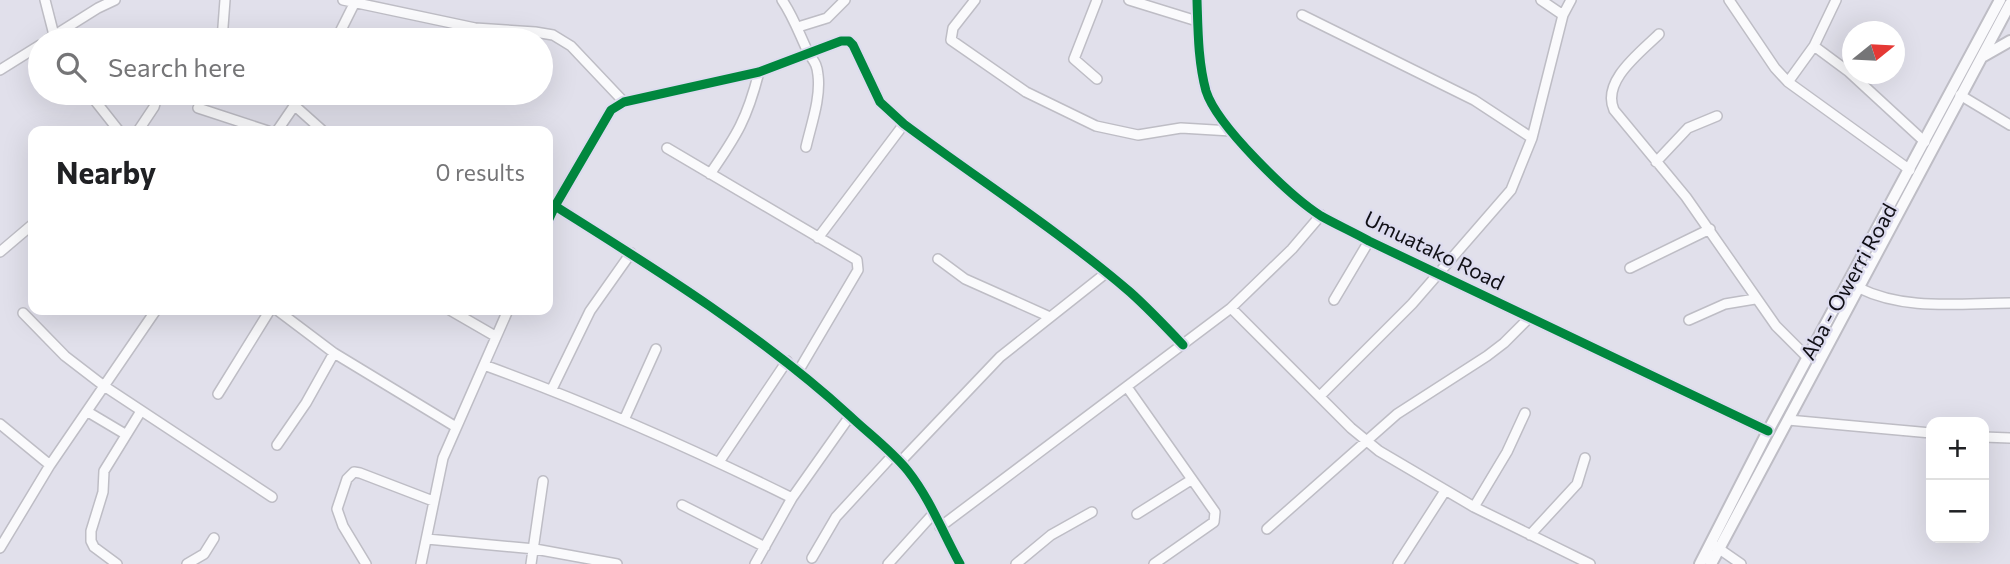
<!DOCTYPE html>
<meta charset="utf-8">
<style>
:root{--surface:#fff;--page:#f2f2f2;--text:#202124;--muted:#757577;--line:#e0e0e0}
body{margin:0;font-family:Commissioner,sans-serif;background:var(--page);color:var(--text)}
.controls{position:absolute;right:21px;bottom:21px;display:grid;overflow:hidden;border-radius:14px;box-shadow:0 7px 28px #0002}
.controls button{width:63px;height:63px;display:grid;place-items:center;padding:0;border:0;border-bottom:2px solid var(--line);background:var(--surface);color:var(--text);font:35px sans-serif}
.compass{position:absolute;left:1842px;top:21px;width:63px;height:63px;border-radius:50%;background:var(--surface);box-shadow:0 7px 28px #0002;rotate:72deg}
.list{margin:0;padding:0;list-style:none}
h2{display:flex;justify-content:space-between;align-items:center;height:91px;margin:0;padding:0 28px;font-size:30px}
h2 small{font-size:23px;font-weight:400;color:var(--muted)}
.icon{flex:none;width:38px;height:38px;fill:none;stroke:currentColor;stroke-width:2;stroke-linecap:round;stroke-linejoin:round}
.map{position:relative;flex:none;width:2010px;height:564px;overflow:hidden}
.search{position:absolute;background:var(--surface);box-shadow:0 7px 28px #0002;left:28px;top:28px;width:525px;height:77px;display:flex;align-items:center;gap:18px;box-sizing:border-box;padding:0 24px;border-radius:38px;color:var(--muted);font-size:26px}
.panel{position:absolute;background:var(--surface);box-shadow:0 7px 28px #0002;left:28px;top:126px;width:525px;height:189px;border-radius:14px}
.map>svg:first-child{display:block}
</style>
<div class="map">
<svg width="2010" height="564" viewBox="0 0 2010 564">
<rect width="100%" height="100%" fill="#e1e0eb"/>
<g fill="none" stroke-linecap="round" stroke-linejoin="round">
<g stroke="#bebdc5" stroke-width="12">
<path id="minor" d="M45 0 55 39
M343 0 475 28 535 32 553 35 571 46 624 102
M782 0C793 16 799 33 807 50 812 60 817 62 818 75 821 98 811 125 806 147
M975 0 953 28 951 40 1026 92 1096 126 1138 135 1181 128 1231 131
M1097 0 1074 59 1097 79
M1129 0 1197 21
M1197 0C1198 30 1198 62 1206 91 1217 126 1290 196 1321 216 1337 225 1353 232 1369 241L1768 431
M1541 0 1563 15
M1729 0 1775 68 1788 82 1910 170
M1302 15 1474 100 1532 138
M798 27 827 18 845 0
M1659 34C1641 52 1601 81 1614 110L1686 197 1776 326 1808 358
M47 40 98 8 115 0
M222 40 225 0
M336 40 356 0
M1814 46 1849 72 1925 142
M0 70 40 45
M1788 82 1814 46 1836 0
M89 93 119 131
M1960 95 2010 125
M295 106 323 131
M198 108 268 131
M138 131 154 107 158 93
M277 131 303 93
M667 148 857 260 858 270 799 370
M1656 162 1688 128 1717 116
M710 174C737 135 747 119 759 72
M555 206C657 270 760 334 850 416 869 434 891 450 908 471 930 499 943 533 960 564
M548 221 555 206 611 110 624 102 759 72 841 41H849L853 45 880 102 904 124C979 180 1059 231 1130 292 1149 309 1166 327 1183 345
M818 238 904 124
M0 252 33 224
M938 259 965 279 1050 317
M1630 268 1710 229
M1859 288C1905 311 1960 303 2010 303
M1334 300 1369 241
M1231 308 1351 428 1379 451 1474 507 1590 564
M277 310 334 353 456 427
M450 310 495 336
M23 313 65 356 104 386 272 497
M1689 320 1725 304 1755 299
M484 365C589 403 691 448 792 498
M1127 387 1215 512 1214 522 1154 564
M552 389 590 311 631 253
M218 394 270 310
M1320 396 1412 304 1511 190 1532 138 1563 15 1571 0
M88 412 125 434
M624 420 656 349
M1788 420 1931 433
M0 424 50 465
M1984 437 2010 438
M277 445 306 403 334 353
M719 462 787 361
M900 462 1000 357 1106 273
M682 505 765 547
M1474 507 1507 452 1525 413
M1137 514 1191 480
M940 527 1231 308 1292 249 1321 215
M1267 529 1397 414 1487 356 1504 343 1530 317
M1530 535 1577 484 1585 458
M427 539 535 549 617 564
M1715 546 1741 564
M0 548 50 465 156 310
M812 558 836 517 893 455
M117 564 94 547 91 541V531L103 492 104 471 141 411
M187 564 204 554 214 538
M366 564 343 526 337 509 347 479 354 472 360 473 433 501
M421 564 443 458 508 310
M531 564 543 481
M755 564 792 498 850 416
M888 564 933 514
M1016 564 1051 535 1092 512
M1398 564 1445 491"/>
</g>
<g stroke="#bebdc5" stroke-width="14">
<path id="major" d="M1982 57 2010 41
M1700 564 1768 431 2000 0
M1711 564 2010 4"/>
</g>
<use href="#minor" stroke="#fafafc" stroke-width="9"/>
<use href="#major" stroke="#fafafc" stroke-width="10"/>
<g stroke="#dddcef" stroke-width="13">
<path id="cycleway" d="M1197 0C1198 30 1198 62 1206 91 1217 126 1290 196 1321 216 1337 225 1353 232 1369 241L1768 431
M555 206C657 270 760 334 850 416 869 434 891 450 908 471 930 499 943 533 960 564
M548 221 555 206 611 110 624 102 759 72 841 41H849L853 45 880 102 904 124C979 180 1059 231 1130 292 1149 309 1166 327 1183 345"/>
</g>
<use href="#cycleway" stroke="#00873e" stroke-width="9"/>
</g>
<g text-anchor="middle" stroke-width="5" stroke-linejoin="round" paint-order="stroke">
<g font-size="21" fill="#100f15" stroke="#dddcef">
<text transform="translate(1434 251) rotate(26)" y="7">Umuatako Road</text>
<text transform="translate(1849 282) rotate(-61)" y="7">Aba - Owerri Road</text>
</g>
</g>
</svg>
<div class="controls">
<button>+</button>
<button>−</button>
</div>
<svg class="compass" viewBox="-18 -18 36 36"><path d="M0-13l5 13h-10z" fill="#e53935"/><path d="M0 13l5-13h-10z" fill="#757577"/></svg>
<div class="search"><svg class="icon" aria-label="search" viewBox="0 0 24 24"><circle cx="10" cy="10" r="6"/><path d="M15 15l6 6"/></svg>Search here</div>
<section class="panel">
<h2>Nearby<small>0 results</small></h2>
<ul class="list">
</ul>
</section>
</div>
